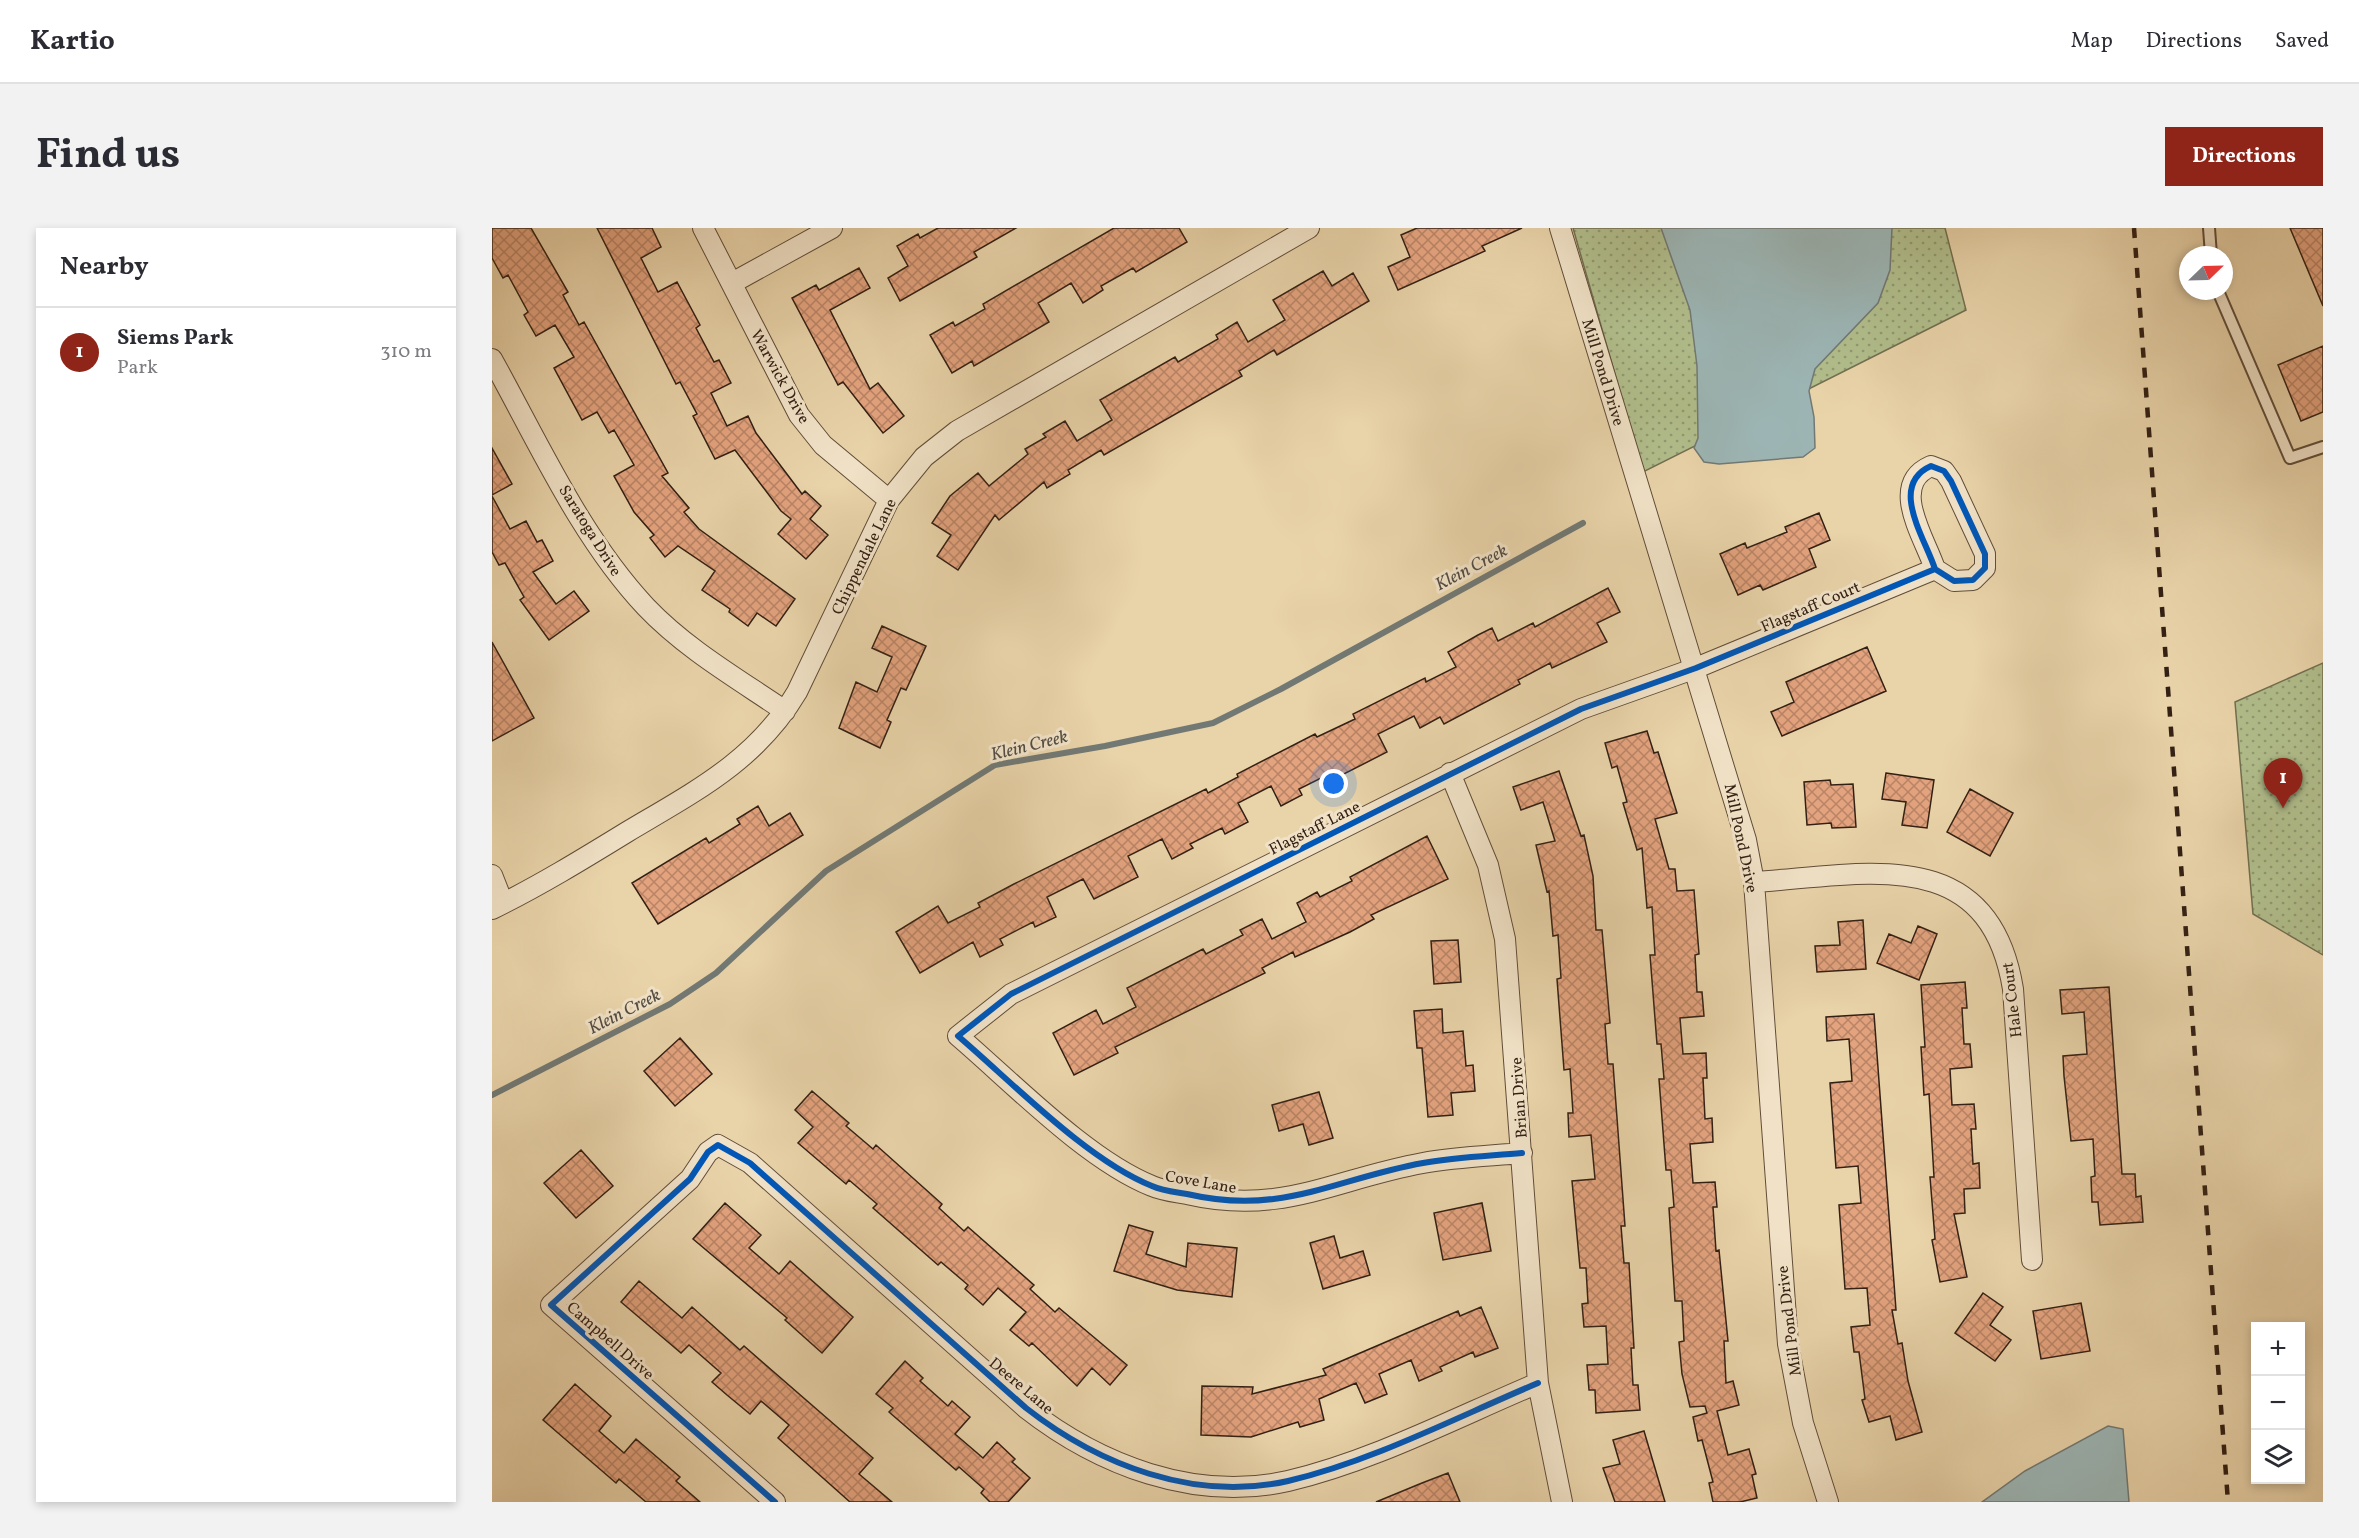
<!DOCTYPE html>
<meta charset="utf-8">
<style>
:root{--surface:#fff;--page:#f2f2f3;--text:#2b2b33;--muted:#7c7c81;--line:#e1e1e2;--accent:#8f2418}
body{margin:0;font-family:Vollkorn,serif;background:var(--page);color:var(--text)}
.controls{position:absolute;right:18px;bottom:18px;display:grid;overflow:hidden;border-radius:0px;box-shadow:0 3px 9px #0003}
.controls button{width:54px;height:54px;display:grid;place-items:center;padding:0;border:0;border-bottom:2px solid var(--line);background:var(--surface);color:var(--text);font:30px sans-serif}
.compass{position:absolute;left:1687px;top:18px;width:54px;height:54px;border-radius:50%;background:var(--surface);box-shadow:0 3px 9px #0003;rotate:67deg}
.you{position:absolute;left:842px;top:556px;width:21px;height:21px;margin:-15px;border:4px solid #fff;border-radius:50%;background:#1a73e8;box-shadow:0 0 0 9px #1a73e833}
.badge{display:grid;place-items:center;width:39px;height:39px;border-radius:50%;background:var(--accent);color:#fff;font-size:20px;font-weight:700}
.pin{position:absolute;translate:-50% -50px;filter:drop-shadow(0 2px 3px #0008)}
.pin::after{content:'';position:absolute;top:32px;width:21px;height:18px;background:inherit;clip-path:polygon(0 0,100% 0,50% 100%)}
.list{margin:0;padding:0;list-style:none}
h2{display:flex;justify-content:space-between;align-items:center;height:78px;margin:0;padding:0 24px;font-size:26px}
h2 small{font-size:20px;font-weight:400;color:var(--muted)}
.list li{display:grid;grid-template-columns:39px 1fr auto;gap:18px;align-items:center;box-sizing:border-box;height:90px;padding:0 24px;border-top:2px solid var(--line)}
.list b{display:block;font-size:22px;white-space:nowrap}
.list p{margin:0;font-size:20px;white-space:nowrap;color:var(--muted)}
.list em{font-size:20px;font-style:normal;color:var(--muted)}
.icon{flex:none;width:33px;height:33px;fill:none;stroke:currentColor;stroke-width:2;stroke-linecap:round;stroke-linejoin:round}
.map{position:relative;flex:none;width:1831px;height:1274px;overflow:hidden;border-radius:0px}
header{display:flex;align-items:center;gap:36px;box-sizing:border-box;height:84px;padding:0 30px;background:var(--surface);border-bottom:2px solid var(--line)}
header strong{font-size:28px}
nav{display:flex;gap:33px;margin-inline-start:auto;font-size:21px}
.intro{display:flex;align-items:center;justify-content:space-between;box-sizing:border-box;height:144px;padding:0 36px}
h1{margin:0;font-size:42px}
.button{padding:15px 27px;border-radius:0px;background:var(--accent);color:#fff;font-size:21px;font-weight:700}
main{display:flex;gap:36px;padding:0 36px}
aside{flex:1;background:var(--surface);border-radius:0px;box-shadow:0 3px 9px #0003}
.map>svg:first-child{display:block}
</style>
<header>
<strong>Kartio</strong>
<nav><a>Map</a><a>Directions</a><a>Saved</a></nav>
</header>
<div class="intro"><h1>Find us</h1><a class="button">Directions</a></div>
<main>
<aside>
<h2>Nearby<small></small></h2>
<ul class="list">
<li><span class="badge">1</span><div><b>Siems Park</b><p>Park</p></div><em>310 m</em></li>
</ul>
</aside>
<div class="map">
<svg width="1831" height="1274" viewBox="0 0 1831 1274">
<defs>
<pattern id="grass-dots" width="8" height="8" patternUnits="userSpaceOnUse" patternTransform="scale(1.5)"><rect width="8" height="8" fill="#b1be8c"/><path d="M2 2h.1M6 6h.1" fill="none" stroke="#919a71" stroke-width="1.8" stroke-linecap="round"/></pattern>
<pattern id="building-cross-hatch" width="8" height="8" patternUnits="userSpaceOnUse" patternTransform="scale(1.5)"><rect width="8" height="8" fill="#e3a37e"/><path d="M0 0l8 8M0 8l8-8" fill="none" stroke="#b98466"/></pattern>
</defs>
<rect width="100%" height="100%" fill="#e9d3a9"/>
<filter id="stains"><feTurbulence type="fractalNoise" baseFrequency=".00333" numOctaves="4"/><feColorMatrix values="0 0 0 0 .2 0 0 0 0 .09 0 0 0 0 .02 0 0 0 .5 -.17"/></filter>
<radialGradient id="worn" r=".72"><stop offset=".6" stop-color="#630" stop-opacity="0"/><stop offset="1" stop-color="#630" stop-opacity=".3"/></radialGradient>
<path fill="url(#grass-dots)" stroke="#726f50" stroke-width="1.5" d="M1081 0H1453L1474 82 1151 244Z
M1831 435V727L1761 686 1743 474Z"/>
<path fill="#9cb5b4" stroke="#727974" stroke-width="1.5" d="M1169 0H1400L1398 42 1386 75 1323 141 1317 163 1322 189 1323 220 1311 229 1227 236 1212 234 1202 220 1206 210 1205 138 1198 82Z
M1616 1198 1631 1201 1637 1274H1490L1533 1243Z"/>
<g fill="none" stroke-linecap="round" stroke-linejoin="round">
<path stroke="#727974" stroke-width="6" d="M0 867 178 776 224 745 334 643 503 537 613 518 721 495 789 461 1091 295"/>
</g>
<path fill="url(#building-cross-hatch)" stroke="#332014" stroke-width="1.5" d="M0 0H39L76 64 71 67 87 97 92 94 176 245 170 248 197 280 192 284 207 301 303 371 284 398 265 385 256 398 237 384 238 381 210 362 223 343 186 318 173 329 158 310 162 307 142 284 122 248 142 237 122 202 117 205 105 184 90 192 62 140 82 129 63 97 44 108 32 87 36 84 16 47 11 50 0 30Z
M105 0H160L169 19 149 30 166 64 185 54 208 97 204 100 222 134 227 132 239 155 219 165 235 198 256 188 264 205 310 266 313 263 329 278 318 291 336 307 314 331 286 306 299 291 289 283 243 222 223 231 201 188 205 186 188 154 184 156Z
M446 0H524L482 24 485 29 408 73 396 50 416 38 405 18 426 6 428 10Z
M622 0H687L695 14 644 44 641 40 609 58 611 62 591 75 579 55 546 75 557 94 482 138 480 133 460 145 438 107 461 94 463 98 493 81 491 76Z
M925 0H1030L990 18 993 23 906 62 896 39 918 29 909 7Z
M1798 0H1831V78Z
M367 40 378 60 338 82 378 161 386 155 412 188 391 205 351 154 346 157 300 70 324 57 327 62Z
M831 43 840 58 861 45 877 73 785 127 782 122 747 143 750 148 612 227 609 222 576 242 578 246 555 260 552 254 507 292 503 287 466 342 445 328 459 307 440 295 458 268 486 245 497 258 536 226 533 221 554 209 551 206 573 193 585 213 620 192 608 172 683 129 686 134 726 111 724 107 745 94 756 114 793 92 781 72Z
M1831 118V184L1809 193 1786 137Z
M0 220 20 256 0 267Z
M0 268 18 301 34 293 45 314 50 312 61 333 41 344 64 376 82 363 97 383 57 412 28 372 32 369 13 335 7 337 0 324Z
M1327 285 1338 312 1317 321 1324 339 1271 362 1268 357 1246 367 1228 326 1253 315 1255 320 1295 304 1293 299Z
M1116 360 1128 384 1105 395 1115 414 1060 440 1058 435 1026 452 1028 456 952 496 948 489 928 500 922 488 886 506 895 524 842 551 839 545 807 561 810 567 789 578 779 558 746 575 756 594 733 606 730 600 698 616 701 620 680 631 670 611 636 628 646 649 602 671 591 651 555 669 564 689 543 699 541 694 508 711 511 717 488 729 481 714 428 745 404 704 446 678 456 695 488 679 486 675 522 656 714 561 716 565 746 549 745 546 823 506 825 509 863 491 861 486 933 450 934 454 964 439 956 424 986 407 1000 400 1006 413 1041 395 1043 399Z
M390 398 434 418 414 462 409 460 395 492 399 494 388 520 347 500 364 454 385 464 400 429 380 420Z
M0 414 42 490 0 513Z
M1375 419 1394 463 1290 508 1279 484 1302 474 1294 454Z
M1155 503 1162 525 1166 524 1185 585 1163 591 1177 641H1183L1185 663 1202 662 1207 726 1203 727 1205 764H1210L1212 788 1188 790 1191 826 1214 825 1215 850H1211L1213 891 1220 890 1221 914 1198 916 1201 955 1223 954 1225 979H1221L1224 1023 1227 1022 1236 1113H1232L1234 1155 1241 1153 1247 1177 1225 1183 1236 1227 1257 1221 1264 1246 1260 1247 1265 1270 1248 1274H1221L1217 1255 1221 1254 1210 1212 1206 1213 1201 1189 1215 1185 1213 1178 1198 1179 1190 1146 1187 1114 1192 1113 1190 1073H1183L1177 980 1182 979 1179 942H1174L1167 851H1172L1169 816H1165L1158 727H1163L1160 679 1155 680 1150 620 1145 622 1131 575 1135 574 1125 538 1120 540 1113 515Z
M1067 543 1089 608 1092 607 1101 648 1104 702H1110L1118 795 1113 796 1116 836H1121L1133 998H1129L1132 1035H1137L1142 1120H1139L1141 1157H1146L1148 1182 1104 1185 1103 1162H1097L1095 1137 1116 1136 1114 1098 1092 1099 1090 1076 1096 1075 1094 1040H1088L1080 953 1103 951 1099 907 1077 909 1076 885H1081L1078 841 1072 842 1065 751 1069 750 1066 707 1061 708 1057 663 1055 664 1044 617 1063 613 1051 574 1029 582 1021 559Z
M1394 545 1442 552 1435 600 1410 597 1414 574 1390 571Z
M1338 552 1339 557 1361 556 1364 599 1340 600 1339 595 1315 597 1312 554Z
M1478 561 1521 585 1498 628 1455 604Z
M266 578 277 598 298 585 311 607 166 696 140 655 214 610 217 615 248 596 245 591Z
M935 608 956 651 879 687 882 691 858 704 803 729 801 724 770 740 773 745 623 819 626 825 582 847 561 805 604 782 611 796 644 779 635 760 711 721 714 726 751 707 748 702 770 691 780 711 814 694 805 675 825 664 828 669 860 653 858 649Z
M1371 692 1374 741 1325 744 1323 718 1348 717 1346 694Z
M1426 698 1445 706 1427 752 1385 735 1397 706 1419 715Z
M966 712 969 754 942 756 939 713Z
M1473 754 1475 780H1470L1472 816H1478L1480 839 1458 841 1460 877 1482 876 1484 901H1479L1481 936 1487 935 1488 960 1472 961 1473 985 1462 986 1475 1049 1448 1054 1440 1012 1443 1011 1438 949H1442L1437 866 1432 867 1429 819H1433L1429 757Z
M1617 759 1630 946H1643L1644 969 1649 968 1651 994 1608 997 1606 974H1600L1599 949 1603 948 1601 911 1579 913 1572 848 1571 828 1595 826 1592 784 1570 786 1568 762Z
M950 781 951 805 971 803 974 838 981 837 983 863 959 865 961 887 936 889 930 820H925L922 783Z
M1382 786 1404 1082H1400L1406 1116 1410 1115 1416 1153 1430 1204 1404 1212 1398 1188 1377 1194 1370 1172 1373 1171 1367 1124H1362L1359 1099 1378 1097 1375 1060 1353 1061 1347 977 1369 975 1366 938 1344 940 1338 855 1360 853 1357 811 1335 813 1334 789Z
M188 810 220 846 183 878 152 843Z
M320 863 357 895 354 898 381 921 384 917 450 976 447 980 472 1003 476 999 542 1057 538 1061 563 1084 567 1080 635 1137 618 1157 600 1140 585 1158 540 1115 537 1118 518 1102 534 1084 506 1060 491 1077 473 1061 476 1057 449 1034 446 1037 381 980 385 976 357 952 354 956 306 915 321 899 303 882Z
M827 864 841 910 817 917 811 896 787 903 780 877Z
M89 922 121 958 84 990 52 955Z
M233 975 269 1007 257 1020 287 1046 298 1033 361 1089 330 1125 293 1092 295 1090 201 1011Z
M990 975 999 1023 951 1032 942 985Z
M637 997 661 1004 654 1026 694 1039 696 1015 745 1020 740 1069 685 1062 622 1043Z
M842 1008 848 1030 871 1023 878 1047 831 1061 818 1015Z
M147 1053 190 1090 200 1079 248 1122 252 1118 344 1198 381 1230 367 1246 400 1274H358L286 1210 297 1197 269 1173 258 1186 235 1167 220 1154 229 1145 197 1117 189 1125 129 1074Z
M1491 1065 1511 1079 1498 1097 1519 1112 1503 1133 1463 1105Z
M1589 1075 1598 1123 1549 1131 1541 1083Z
M989 1079 1006 1120 983 1129 981 1124 948 1139 950 1143 927 1153 919 1132 887 1146 895 1166 873 1175 864 1155 827 1171 832 1192 808 1199 806 1194 759 1209 709 1207 710 1158 761 1159 760 1166 834 1147 831 1141 966 1083 968 1088Z
M413 1133 431 1150 428 1153 456 1178 460 1173 478 1189 463 1206 491 1230 505 1214 523 1231 520 1234 538 1250 516 1274H498L489 1265 492 1261 467 1239 464 1242 397 1184 401 1180 384 1166Z
M83 1156 119 1188 107 1203 132 1225 144 1211 188 1249 184 1253 208 1274H154L127 1251 124 1255 51 1192Z
M1152 1203 1173 1274H1123L1111 1240 1128 1236 1121 1212Z
M956 1245 968 1274H884L930 1255Z"/>
<g fill="none" stroke-linecap="round" stroke-linejoin="round">
<g stroke="#604d39" stroke-width="14">
<path id="service" d="M1717 0 1719 27
M1726 63 1798 230 1831 219"/>
</g>
<g stroke="#604d39" stroke-width="22">
<path id="minor" d="M211 0 307 187 331 217 397 272
M1068 0 1254 612 1262 654 1296 1116 1311 1195 1336 1274
M240 55 340 0
M0 131C46 214 89 310 154 379 194 421 246 451 293 483
M958 545 996 637 1013 711 1046 1155 1070 1274
M0 647 11 675
M1262 654C1372 647 1497 613 1521 761L1540 1032
M0 681C47 658 91 631 135 604 202 564 264 533 305 464L397 272 432 229 465 203 817 0
M1030 925C997 928 963 929 931 935 842 951 790 988 695 966 684 964 671 963 660 958 595 932 521 855 466 808L519 766 1089 481 1204 440 1443 341 1462 353 1481 352 1493 340V326L1459 253 1452 243 1439 238C1396 257 1433 310 1443 341
M283 1274 59 1077 198 951 216 924 226 917 258 935 534 1180C607 1237 702 1274 796 1253 881 1233 965 1189 1046 1155"/>
</g>
<use href="#service" stroke="#f1e2c7" stroke-width="10"/>
<use href="#minor" stroke="#f1e2c7" stroke-width="20"/>
<path stroke="#332014" stroke-width="4.5" stroke-dasharray="10 10" stroke-linecap="butt" d="M1642 0 1736 1274"/>
<g stroke="#f1e2c7" stroke-width="10">
<path id="cycleway" d="M1030 925C997 928 963 929 931 935 842 951 790 988 695 966 684 964 671 963 660 958 595 932 521 855 466 808L519 766 1089 481 1204 440 1443 341 1462 353 1481 352 1493 340V326L1459 253 1452 243 1439 238C1396 257 1433 310 1443 341
M283 1274 59 1077 198 951 216 924 226 917 258 935 534 1180C607 1237 702 1274 796 1253 881 1233 965 1189 1046 1155"/>
</g>
<use href="#cycleway" stroke="#0057b8" stroke-width="6"/>
</g>
<g text-anchor="middle" stroke-width="6" stroke-linejoin="round" paint-order="stroke">
<g font-size="16" fill="#332014" stroke="#f1e2c7">
<text transform="translate(1112 144) rotate(73)" y="6">Mill Pond Drive</text>
<text transform="translate(289 148) rotate(61)" y="6">Warwick Drive</text>
<text transform="translate(99 302) rotate(58)" y="6">Saratoga Drive</text>
<text transform="translate(371 328) rotate(-64)" y="6">Chippendale Lane</text>
<text transform="translate(1318 378) rotate(-23)" y="6">Flagstaff Court</text>
<text transform="translate(822 599) rotate(-27)" y="6">Flagstaff Lane</text>
<text transform="translate(1250 610) rotate(78)" y="6">Mill Pond Drive</text>
<text transform="translate(1519 772) rotate(-97)" y="6">Hale Court</text>
<text transform="translate(1026 870) rotate(-94)" y="6">Brian Drive</text>
<text transform="translate(709 953) rotate(10)" y="6">Cove Lane</text>
<text transform="translate(1296 1093) rotate(-97)" y="6">Mill Pond Drive</text>
<text transform="translate(119 1112) rotate(41)" y="6">Campbell Drive</text>
<text transform="translate(530 1157) rotate(40)" y="6">Deere Lane</text>
</g>
<g font-size="18" font-style="italic" fill="#524d44" stroke="#f1e2c7">
<text transform="translate(979 339) rotate(-28)" y="6">Klein Creek</text>
<text transform="translate(537 517) rotate(-14)" y="6">Klein Creek</text>
<text transform="translate(132 783) rotate(-27)" y="6">Klein Creek</text>
</g>
</g>
<rect width="100%" height="100%" filter="url(#stains)"/>
<rect width="100%" height="100%" fill="url(#worn)"/>
</svg>
<div class="controls">
<button>+</button>
<button>−</button>
<button><svg class="icon" aria-label="layers" viewBox="0 0 24 24"><path d="M12 4l9 5-9 5-9-5zM3 14l9 5 9-5"/></svg></button>
</div>
<svg class="compass" viewBox="-18 -18 36 36"><path d="M0-13l5 13h-10z" fill="#e53935"/><path d="M0 13l5-13h-10z" fill="#7c7c81"/></svg>
<div class="you"></div>
<div class="pin badge" style="left:1791px;top:580px">1</div>
</div>
</main>
